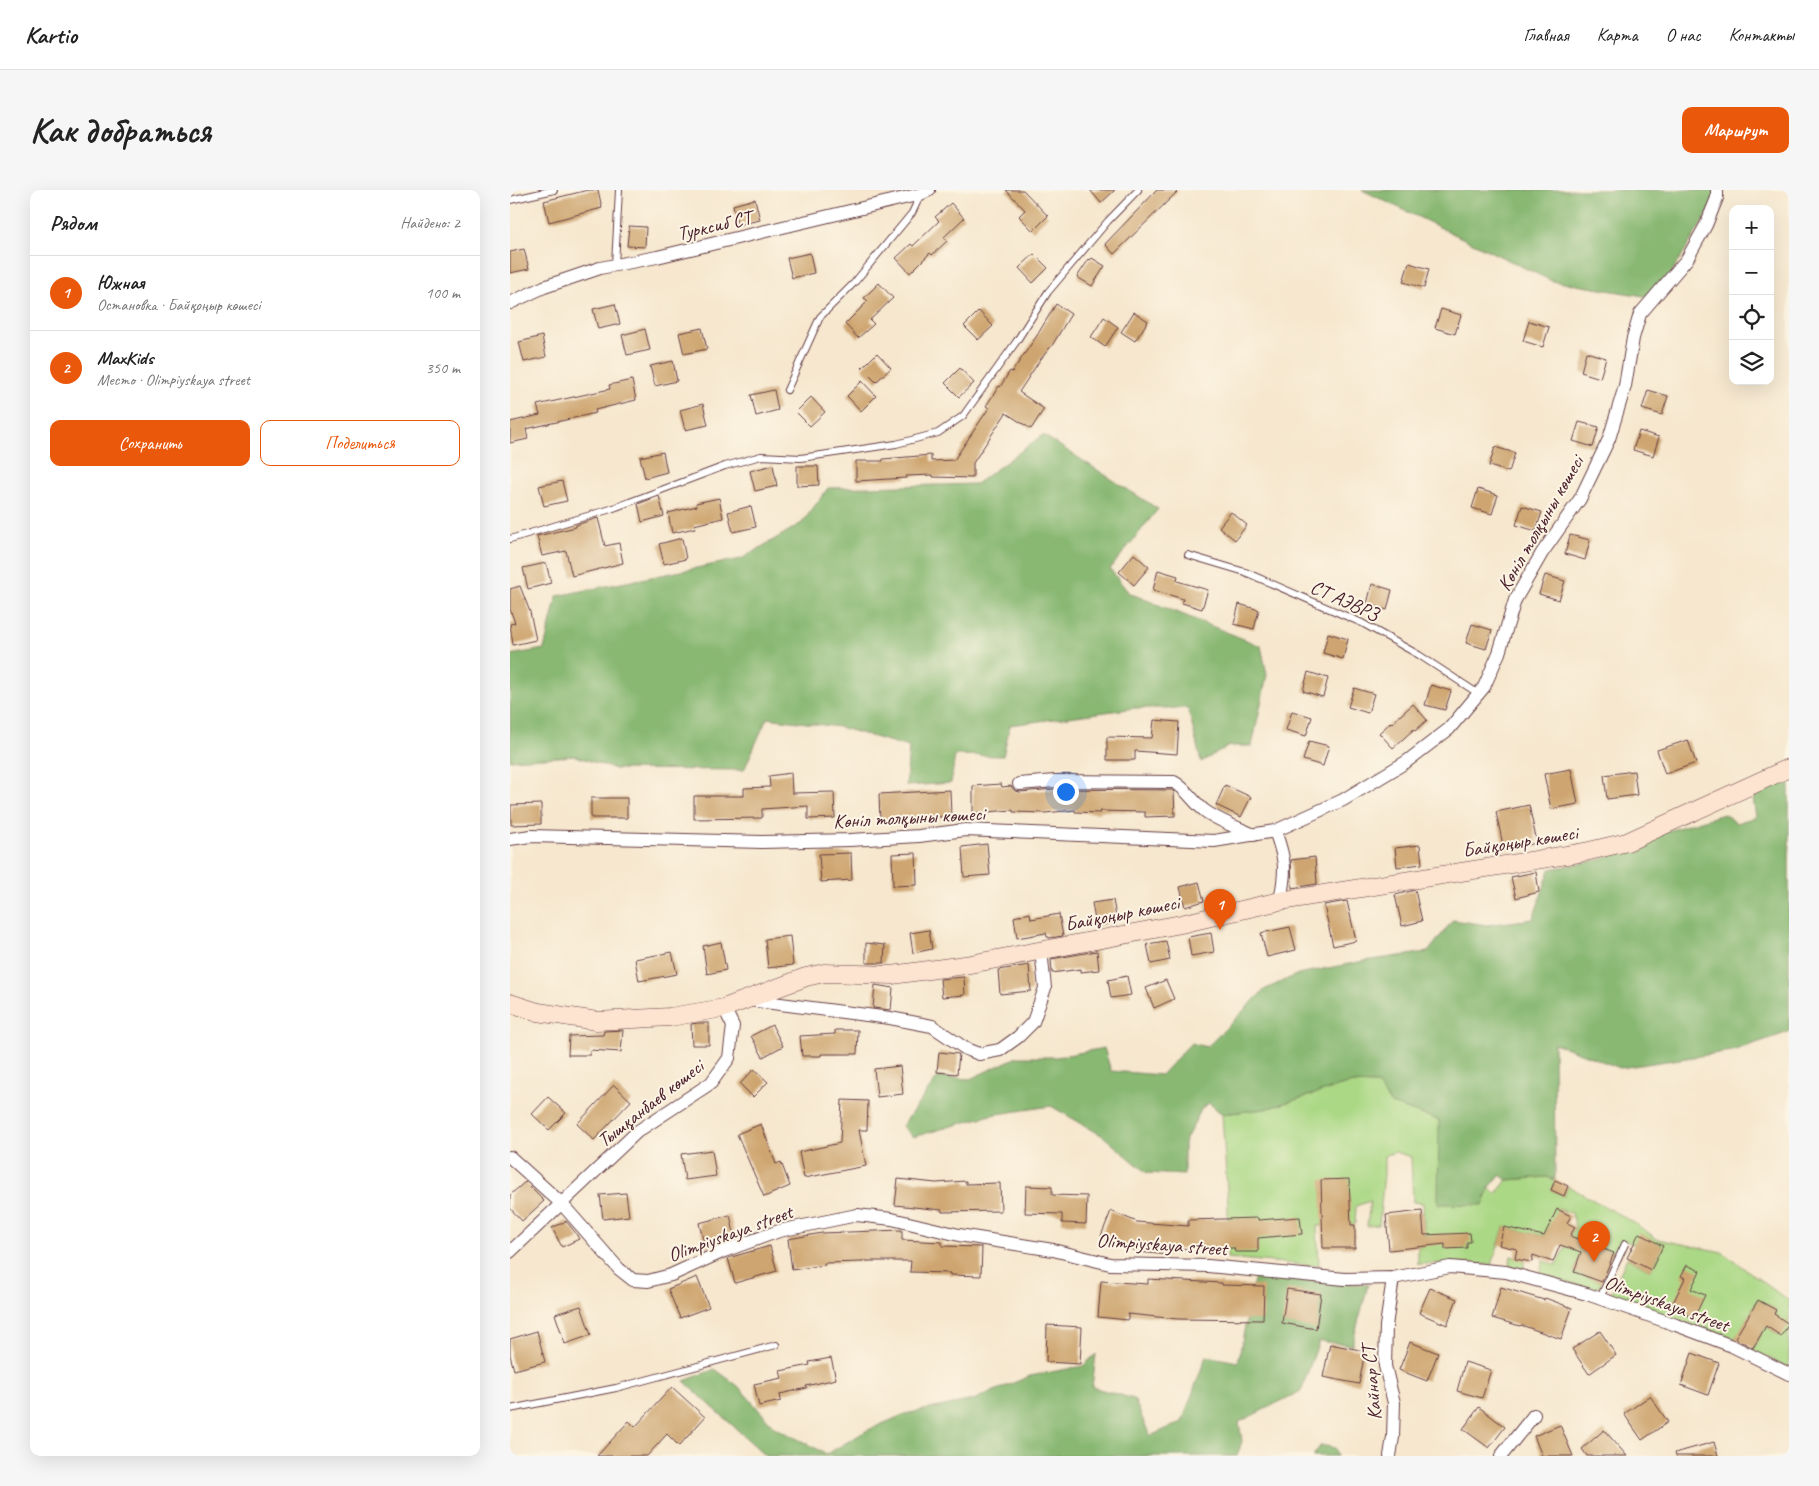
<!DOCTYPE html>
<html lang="ru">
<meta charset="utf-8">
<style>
:root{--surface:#fff;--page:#f6f6f6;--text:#222;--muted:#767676;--line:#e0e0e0;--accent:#ea580c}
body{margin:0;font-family:Caveat,sans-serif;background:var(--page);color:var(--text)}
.controls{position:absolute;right:15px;top:15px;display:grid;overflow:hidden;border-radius:10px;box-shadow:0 5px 20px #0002}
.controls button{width:45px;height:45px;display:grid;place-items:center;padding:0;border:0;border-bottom:1px solid var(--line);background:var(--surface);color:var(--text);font:25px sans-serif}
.you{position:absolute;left:555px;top:601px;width:18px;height:18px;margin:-12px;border:4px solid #fff;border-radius:50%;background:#1a73e8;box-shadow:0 0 0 8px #1a73e833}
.badge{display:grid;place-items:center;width:32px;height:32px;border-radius:50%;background:var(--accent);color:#fff;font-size:16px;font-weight:700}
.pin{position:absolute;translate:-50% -41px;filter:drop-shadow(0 1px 2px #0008)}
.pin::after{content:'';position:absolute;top:26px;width:18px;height:15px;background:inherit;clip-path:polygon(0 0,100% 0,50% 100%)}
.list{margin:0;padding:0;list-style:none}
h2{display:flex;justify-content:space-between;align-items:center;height:65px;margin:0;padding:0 20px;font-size:21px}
h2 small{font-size:16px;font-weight:400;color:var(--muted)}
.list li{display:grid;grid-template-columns:32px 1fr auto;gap:15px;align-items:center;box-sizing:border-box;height:75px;padding:0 20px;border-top:1px solid var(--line)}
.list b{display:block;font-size:19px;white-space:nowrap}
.list p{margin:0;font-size:16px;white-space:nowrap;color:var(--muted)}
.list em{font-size:16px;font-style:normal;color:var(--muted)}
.actions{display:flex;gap:10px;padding:15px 20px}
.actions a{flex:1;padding:11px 0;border:1px solid var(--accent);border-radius:10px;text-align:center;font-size:18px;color:var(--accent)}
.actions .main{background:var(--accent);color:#fff}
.icon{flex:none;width:28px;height:28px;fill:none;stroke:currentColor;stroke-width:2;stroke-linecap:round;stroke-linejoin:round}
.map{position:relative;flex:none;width:1279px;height:1266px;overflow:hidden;border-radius:10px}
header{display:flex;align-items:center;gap:30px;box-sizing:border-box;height:70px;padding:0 25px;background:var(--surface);border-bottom:1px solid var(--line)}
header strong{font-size:24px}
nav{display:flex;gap:28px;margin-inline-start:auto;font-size:18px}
.intro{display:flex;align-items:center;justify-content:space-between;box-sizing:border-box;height:120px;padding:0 30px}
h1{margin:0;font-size:35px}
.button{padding:12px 22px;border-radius:10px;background:var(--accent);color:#fff;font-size:18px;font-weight:700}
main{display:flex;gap:30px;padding:0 30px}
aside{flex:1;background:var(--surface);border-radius:10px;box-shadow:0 5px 20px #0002}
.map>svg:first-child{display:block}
</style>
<header>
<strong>Kartio</strong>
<nav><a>Главная</a><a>Карта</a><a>О нас</a><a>Контакты</a></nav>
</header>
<div class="intro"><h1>Как добраться</h1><a class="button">Маршрут</a></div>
<main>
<aside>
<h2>Рядом<small>Найдено: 2</small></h2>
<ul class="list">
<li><span class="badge">1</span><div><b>Южная</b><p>Остановка · Байқоңыр көшесі</p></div><em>100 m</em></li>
<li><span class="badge">2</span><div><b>MaxKids</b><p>Место · Olimpiyskaya street</p></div><em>350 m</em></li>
</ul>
<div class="actions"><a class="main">Сохранить</a><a>Поделиться</a></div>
</aside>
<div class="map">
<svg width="1279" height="1266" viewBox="0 0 1279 1266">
<rect width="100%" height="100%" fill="#fcf5e5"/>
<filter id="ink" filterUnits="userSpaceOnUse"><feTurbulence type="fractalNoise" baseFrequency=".02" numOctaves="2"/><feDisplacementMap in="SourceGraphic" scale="10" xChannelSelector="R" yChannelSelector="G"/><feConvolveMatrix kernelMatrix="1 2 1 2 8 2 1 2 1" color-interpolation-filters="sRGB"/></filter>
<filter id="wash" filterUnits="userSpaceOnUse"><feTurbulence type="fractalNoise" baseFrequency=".0096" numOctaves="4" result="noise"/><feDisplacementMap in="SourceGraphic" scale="20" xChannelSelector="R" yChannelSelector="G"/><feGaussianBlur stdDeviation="1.12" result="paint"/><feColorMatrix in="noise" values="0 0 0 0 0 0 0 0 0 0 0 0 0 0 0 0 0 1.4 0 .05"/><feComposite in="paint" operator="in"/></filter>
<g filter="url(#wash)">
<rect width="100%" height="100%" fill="#f6e7ce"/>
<path fill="#abd885" stroke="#7a7c58" d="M840 893 867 894 881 914 929 930 979 998 986 1004 997 990 1037 987 1045 990 1041 1000 1054 1006 1058 996 1126 1034 1147 1049 1212 1062 1279 1111V1178L1242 1160 1256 1136 1270 1146 1278 1134 1264 1124 1266 1120 1248 1110 1225 1149 1099 1108 1117 1068 1141 1080 1153 1056 1130 1044 1124 1054 1113 1050 1103 1062 1075 1052 1064 1082 1092 1092 1087 1101 1030 1084 1033 1071 1046 1075 1065 1037 1062 1023 1048 1019 1034 1046 994 1037 982 1075 958 1073 908 1074V1057L915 1056 913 1013 903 1012 901 967 885 962 874 966V984L869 1035 857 1036 860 1011 846 1016 845 1035 807 1036 809 1076 717 1068 718 1015 712 924 755 919Z
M1001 1066 1015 1070 1013 1080 999 1076Z"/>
<path fill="#88b872" stroke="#696c4e" d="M852 0H1208L1207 8 1146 108 1042 91Z
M533 245 648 319 600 379 619 403 751 456 757 485 742 556H719L691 572 678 518H625L500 535 493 566 445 565 441 593 396 596 399 557 329 537 257 528 234 580 105 579 65 566 0 570V465L34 459 47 406 231 369 292 333 318 298 466 294Z
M1279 572V842L1222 861 1110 878 1044 853 1045 990 1037 987 997 990 990 985 979 998 973 1015 928 1014 929 930 881 914 867 894 840 893 755 919 712 924 699 913 692 918 674 953V985L637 983 593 946 541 916 481 925 403 947 392 936 428 887 460 889 507 867H547L594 858 601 881 651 885 681 853 697 857 754 800 788 784 854 771 918 762 943 730 977 735 1023 729 1040 679 1093 669 1141 646 1214 624 1226 633 1246 627 1243 608 1277 588Z
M745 1085 858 1095 842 1155 809 1151 791 1201 729 1232 732 1251 727 1266H256L174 1191 205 1179 228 1196 264 1237 317 1264 356 1241 395 1224 463 1210 520 1186 573 1176 586 1164 582 1197 624 1209 640 1246 672 1232 696 1166 728 1172Z
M811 1255 825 1258 828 1266H803Z"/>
<g id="blocks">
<path fill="#cea570" d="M78 0H88L92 18 39 32 34 11Z
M496 0H513L538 26 523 41 509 26 515 20Z
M580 0H605L591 13Z
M647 0H669L604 64 595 54Z
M245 9 250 30 227 35 223 15Z
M441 13 454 28 434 47 437 51 422 65 420 63 400 83 386 68 401 54 403 56 429 31 425 27Z
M119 36 136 37 135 57 117 56Z
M14 59 19 79 0 83V62Z
M300 63 304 83 282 88 277 68Z
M524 64 538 78 523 93 509 78Z
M582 68 595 76 582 96 567 87 579 69 580 70Z
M899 73 919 79 914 98 893 92Z
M369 93 383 108 360 130 364 134 348 148 335 134 358 111 354 108Z
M105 114 110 134 88 139 83 119Z
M546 114 561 124 543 154 530 170 509 202 534 219 521 239 496 223 463 273V288L423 287V285L396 286V288L346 291V271H373V269L421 265V271L444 270 479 218 476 216 489 196 490 197 500 181 502 182 526 147Z
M931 119 951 125 945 144 925 138Z
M469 121 483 136 468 150 454 136Z
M624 122 638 131 625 151 611 142Z
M594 127 608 137 595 157 581 147Z
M1019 131 1039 137 1033 157 1013 151Z
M192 138 197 159 174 164 169 143Z
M135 139 140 160 117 165 112 145Z
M32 146 36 167 14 172 9 152Z
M1076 162 1096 168 1090 188 1071 182Z
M367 163 381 178 366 192 352 178Z
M163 171 167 191 145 196 140 176Z
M450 178 464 193 449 207 435 193Z
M122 190 126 210 85 220 86 223 16 239 18 249 0 253V232L30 225 27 215 100 199 99 195Z
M352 191 366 206 351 221 337 206Z
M264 200 268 220 246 226 241 205Z
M1138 200 1158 206 1152 225 1132 219Z
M301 207 315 222 300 236 286 222Z
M193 214 198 235 175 240 170 220Z
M1069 232 1089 237 1083 257 1063 251Z
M1129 241 1149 247 1143 266 1123 260Z
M985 257 1005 263 999 282 979 276Z
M153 262 157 282 135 288 130 267Z
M263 275 267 296 245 301 240 281Z
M287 276H308L309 295 287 296Z
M52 291 57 311 34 316 29 296Z
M968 299 988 305 982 324 962 318Z
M149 306 154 326 132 332 128 314Z
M209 308 213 328 184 335 185 338 162 343 158 323 187 316 186 313Z
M241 316 246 337 223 342 218 322Z
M1012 316 1032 322 1026 341 1006 335Z
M721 322 737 335 725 350 709 337Z
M88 328 95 356 109 353 113 373 62 386 56 361 32 366 27 346 66 337V335Z
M1060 345 1080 350 1075 370 1055 364Z
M172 348 176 369 154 374 149 354Z
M624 364 639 377 624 395 609 382Z
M36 373 41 393 18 399 13 378Z
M648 380 668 386 667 391 698 400 692 419 672 413 673 409 643 400Z
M1035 385 1055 391 1049 410 1029 404Z
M862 394 882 400 877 420 857 414Z
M10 396 20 422 26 450 3 455 0 434 5 433 0 419V399Z
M729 414 749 420 744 439 724 434Z
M962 434 982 440 976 459 956 453Z
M818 443 838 449 833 469 813 463Z
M798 482 818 488 813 507 793 501Z
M921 495 941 501 935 520 915 515Z
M844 498 864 504 858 523 838 517Z
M903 514 917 530 905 541 904 539 883 558 869 543 881 532 882 533Z
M782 521 802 527 796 546 776 540Z
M644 530 669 532 667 564 625 561V570H597V547L642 548Z
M1178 550 1186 573 1155 584 1147 560Z
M799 551 819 556 813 576 793 570Z
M1061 579 1068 614 1041 619 1034 584Z
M1124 581 1127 605 1097 609 1094 585Z
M281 583 282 603 324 602 325 628 298 629V616L252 619V628L184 629V606H234V598L260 597 259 586Z
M491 594 492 597 501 596 505 601 510 602 545 599 662 600 664 602 665 626 635 627V622L590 621V623L565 622V620L535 623 503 622V620L463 623V596Z
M715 595 741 607 731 627 706 615Z
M440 600 441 626 370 631 369 604Z
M81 608H117V628H81Z
M31 614V634L1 635V615Z
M1019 615 1027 653 994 660 986 622Z
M477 654 480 685 454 687 452 657Z
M910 655 912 674 887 677 885 658Z
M341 663 342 690 311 692 309 664Z
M406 663 407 695 383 696 382 664Z
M805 667 807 694 782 698 781 670Z
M1026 682 1029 702 1006 708 1001 687Z
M689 692 694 711 675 717 670 697Z
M905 700 912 731 892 736 885 705Z
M603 710 607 732 586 736 582 713Z
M837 711 846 751 823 756 814 715Z
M520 723 521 729 549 724 553 746 539 748V747H537L536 743 507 748 504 727Z
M780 737 786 760 757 767 751 743Z
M419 740 422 759 403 763 400 743Z
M701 743 704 762 681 766 678 747Z
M280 746 283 775 258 778 255 749Z
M656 751 660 770 641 774 637 754Z
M211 752 216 780 197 784 193 756Z
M356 753 375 755 374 773H356Z
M587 761 589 780 571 782V779L542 783 541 769Z
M162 762 167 784 129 791 125 769Z
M519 775 521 801 490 804 488 780Z
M617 786 621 805 601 808 598 790Z
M454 787 455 805 432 807 430 789Z
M656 790 664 809 644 818 636 798Z
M365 795 383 798 381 820 363 818Z
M188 833H199V855H182L181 834Z
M262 835 273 856 253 867 241 846Z
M113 840 111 862 80 860V865H58L59 846 93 845 94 841Z
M325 840H348L347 864H311V866H292L290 846 325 844Z
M429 862 449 864 447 884 427 882Z
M390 876 393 904 367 907 364 879Z
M244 879 258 892 243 907 230 894Z
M104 895 121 911 84 950 67 934Z
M38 907 56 923 39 940 22 924Z
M332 910 358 911 357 940H349L356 976 294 988 289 962 330 953Z
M251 934 266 974 271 972 280 996 254 1007 227 944Z
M202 960 206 986 175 990 171 964Z
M388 989 426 993 456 991V994L490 993 491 1021 432 1022V1020L385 1015Z
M839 989 841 1035H845V1058H813L811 990Z
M1045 990 1058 996 1054 1006 1041 1000Z
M15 992 34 1011 12 1031 0 1018V1005Z
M516 996 542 997V1005L577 1006 576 1034 552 1033V1024L515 1023Z
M116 1003 119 1026 93 1029 90 1005Z
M1047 1019 1061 1026 1057 1033 1065 1037 1060 1046 1104 1063 1092 1092 1064 1082 1071 1062 1050 1055 1043 1072 1023 1065 1022 1072 1005 1069 1007 1059 989 1055 994 1037 1034 1046Z
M601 1021 627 1032 678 1036V1030L748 1028V1030L790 1027 792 1044 748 1048V1062H725L724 1058 659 1059V1065L628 1062 591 1046Z
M912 1021 914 1045 960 1043 961 1052H957V1058L935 1059V1054L879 1060 876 1025Z
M220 1025 225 1048 195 1057 189 1033Z
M56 1031 65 1042 69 1049 52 1057 42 1038Z
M392 1040V1050L432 1052V1056L472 1057 471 1086 440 1085V1083L400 1082 401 1071H353V1072L314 1073 315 1075 282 1080 278 1049 312 1043Z
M1129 1043 1153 1056 1141 1080 1117 1068Z
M260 1056 267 1081 225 1093 218 1068Z
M1177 1075 1190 1081 1181 1099 1195 1105 1184 1128 1161 1117 1175 1088 1171 1086Z
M187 1087 199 1117 170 1128 158 1099Z
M638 1089 712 1093V1095L754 1096 753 1130 668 1129 618 1124V1130L588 1127 591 1091 638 1094Z
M991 1097 1034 1110 1035 1108 1062 1118 1051 1149 1011 1135 1010 1136 982 1128Z
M920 1098 947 1109 937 1135 909 1123Z
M777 1099 811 1104 806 1139 772 1133Z
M1248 1110 1266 1120 1264 1124 1279 1134 1271 1146 1256 1136 1243 1158 1225 1148Z
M71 1116 81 1145 55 1154 45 1124Z
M537 1135 572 1137 570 1174 536 1172Z
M27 1141 35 1172 4 1180 0 1165V1149Z
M1090 1141 1106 1165 1079 1184 1062 1159Z
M900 1152 928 1163 917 1191 889 1180Z
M820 1154 855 1161 849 1194 813 1187Z
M1182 1163 1209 1173 1198 1205 1171 1195Z
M321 1168 326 1189 296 1196 297 1198 270 1204 271 1211 249 1216 244 1194 272 1188 270 1181 300 1175 299 1172Z
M955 1172 981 1180 972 1208 947 1201Z
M162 1197 195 1227 169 1256 157 1244 137 1266H87L119 1231 125 1237Z
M1140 1206 1158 1232 1132 1250 1114 1224Z
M969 1217 995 1237 979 1258 953 1239Z
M1050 1235 1063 1266H1032L1024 1246Z
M1094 1240 1117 1266H1077L1072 1259Z
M1204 1252 1208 1266H1166L1165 1263Z"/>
</g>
</g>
<g filter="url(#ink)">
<use href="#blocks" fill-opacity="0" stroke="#643d43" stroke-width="1"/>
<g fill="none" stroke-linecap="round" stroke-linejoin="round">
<g stroke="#643d43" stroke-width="8">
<path id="lane" d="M0 10 44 0
M105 75 109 0
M277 200 310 127 344 93 402 23 411 4
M0 349 101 319 215 276 251 266 291 268 386 254 428 243 453 226 506 152 538 102 598 31 628 0
M678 365 735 382 852 433 909 465 969 504
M1090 1108 1115 1054
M0 1219 106 1198 266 1155"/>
</g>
<g stroke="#643d43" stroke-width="14">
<path id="street" d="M0 113 34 97 90 78 147 67 411 4 419 0
M509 594 545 591 664 592C676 598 683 612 695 621 709 631 728 638 744 645
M765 641C776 671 776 680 770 711
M0 649 21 646 252 652 340 650 409 646 455 640 704 651 765 641 833 610 896 572 939 539 974 497 989 463 1005 410 1032 363 1070 309 1099 249 1115 196 1123 148 1130 124 1177 69 1196 35 1207 8V0
M239 810 380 828 422 836 456 859 469 864 490 860 508 847 523 832 535 798 531 760
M0 967 51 1013 109 1079 123 1090 138 1091 161 1085 214 1061 269 1041 347 1025 382 1029 449 1045 543 1060 600 1074 698 1076 835 1089 883 1088 940 1077 996 1082 1077 1104 1166 1135 1222 1156 1279 1184
M0 1062 128 941 201 893 219 868 223 836 214 818
M880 1266 883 1247 884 1213 875 1176 876 1136 883 1088
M991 1266 1024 1225"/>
</g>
<g stroke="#643d43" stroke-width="19">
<path id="secondary" d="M0 813 28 822 87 831 160 827 214 818 296 787 314 783 382 785 455 775 671 734 770 711 1075 662 1117 652 1279 578"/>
</g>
<use href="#lane" stroke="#fff" stroke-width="6"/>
<use href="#street" stroke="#fff" stroke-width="12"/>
<use href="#secondary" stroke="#fde4d0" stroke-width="18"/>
</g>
</g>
<g text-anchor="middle" stroke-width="4" stroke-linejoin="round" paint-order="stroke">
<g font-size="20" fill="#4a1f2b" stroke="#fcf5e5">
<text transform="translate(204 35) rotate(-13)" y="7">Турксиб СТ</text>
<text transform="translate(1030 333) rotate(-60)" y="7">Көніл толқыны көшесі</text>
<text transform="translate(835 410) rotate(24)" y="7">СТ АЭВРЗ</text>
<text transform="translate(399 627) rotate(-3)" y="7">Көніл толқыны көшесі</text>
<text transform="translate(1010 651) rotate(-9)" y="7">Байқоңыр көшесі</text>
<text transform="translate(612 723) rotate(-11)" y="7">Байқоңыр көшесі</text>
<text transform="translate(140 913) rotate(-38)" y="7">Тышқанбаев көшесі</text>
<text transform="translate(220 1043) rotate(-20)" y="7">Olimpiyskaya street</text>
<text transform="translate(652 1054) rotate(4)" y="7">Olimpiyskaya street</text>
<text transform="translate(1157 1113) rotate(20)" y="7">Olimpiyskaya street</text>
<text transform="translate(861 1193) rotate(-95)" y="7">Кайнар СТ</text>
</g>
</g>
</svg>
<div class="controls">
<button>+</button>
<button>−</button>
<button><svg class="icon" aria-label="locate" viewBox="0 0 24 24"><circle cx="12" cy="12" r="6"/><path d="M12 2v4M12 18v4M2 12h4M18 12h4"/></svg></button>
<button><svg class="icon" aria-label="layers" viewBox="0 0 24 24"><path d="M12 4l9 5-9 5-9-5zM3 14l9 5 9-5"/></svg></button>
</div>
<div class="you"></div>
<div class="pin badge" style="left:710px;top:740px">1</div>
<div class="pin badge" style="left:1084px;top:1072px">2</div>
</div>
</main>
